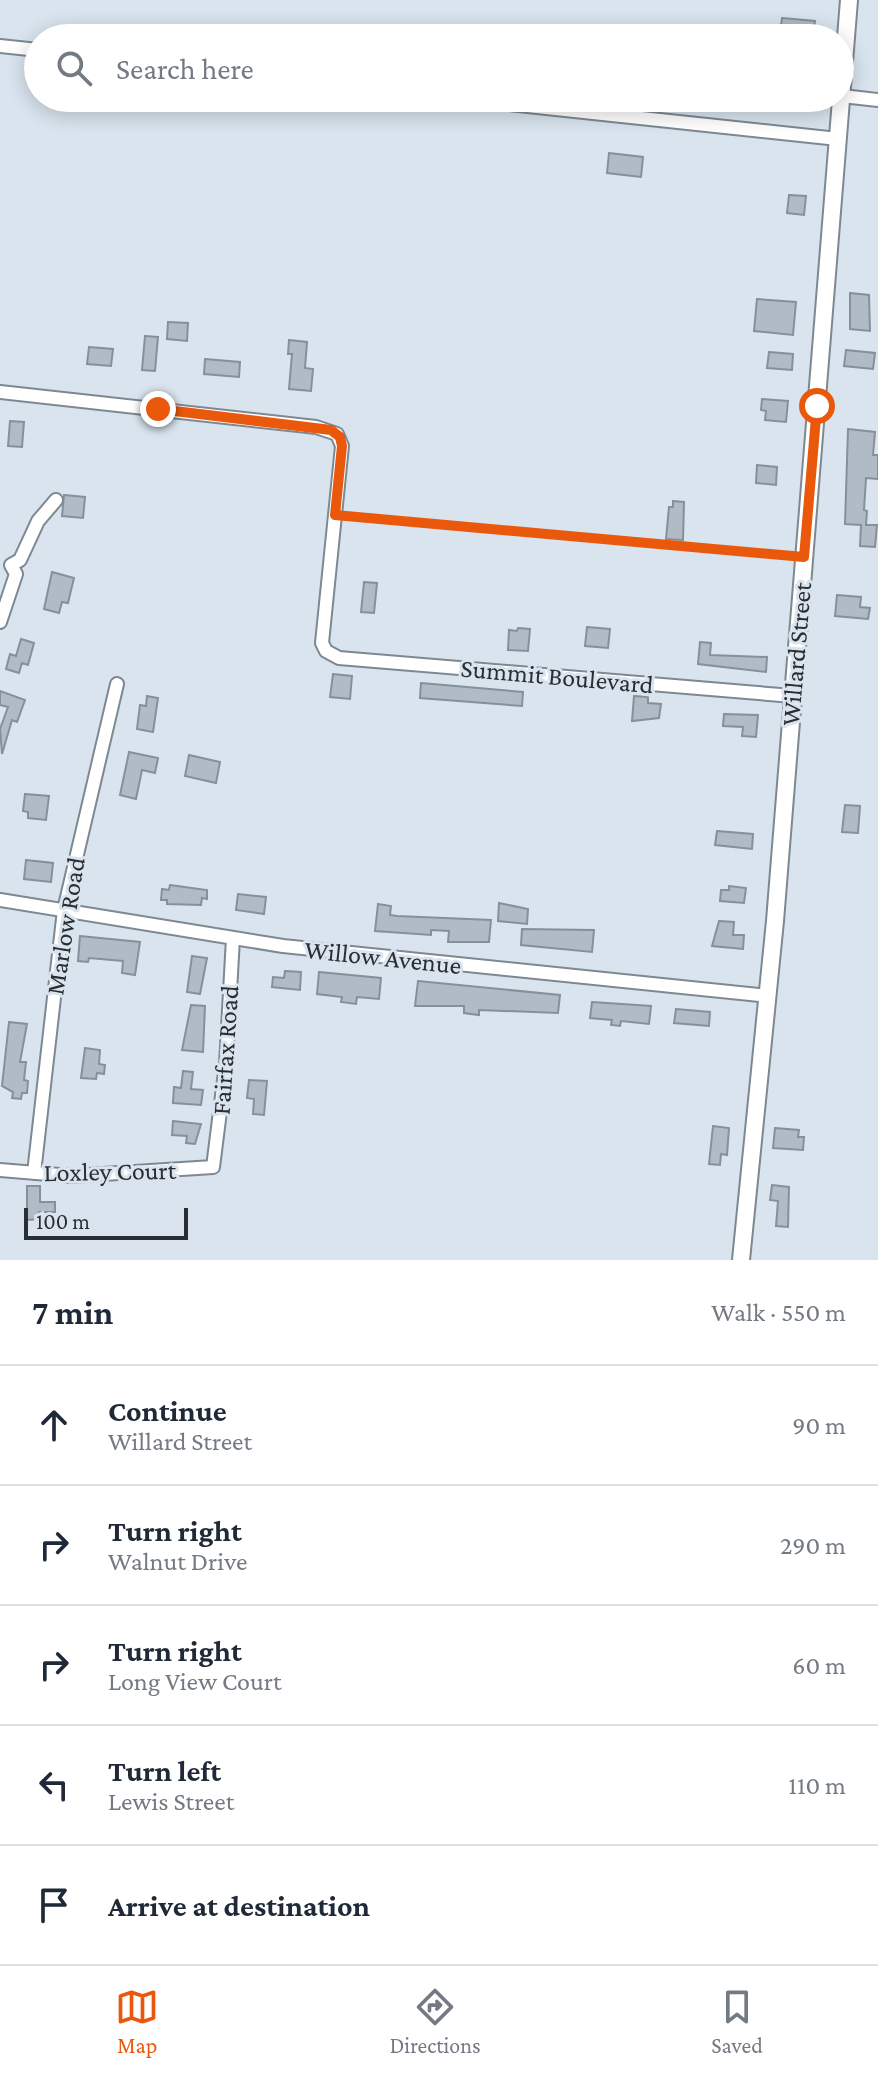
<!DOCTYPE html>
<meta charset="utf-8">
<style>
:root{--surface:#fff;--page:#f2f2f3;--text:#1f2937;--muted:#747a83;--line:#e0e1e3;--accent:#ea580c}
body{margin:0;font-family:"Crimson Pro",serif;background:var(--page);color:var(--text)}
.scale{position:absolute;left:24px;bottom:20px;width:164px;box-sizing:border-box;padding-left:8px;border:4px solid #2a2e32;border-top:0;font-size:22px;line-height:28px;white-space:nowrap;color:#2a2e32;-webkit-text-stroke:6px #d9e4ee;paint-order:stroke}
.stop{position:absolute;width:24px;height:24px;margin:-18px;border:6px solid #ea580c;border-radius:50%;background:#fff}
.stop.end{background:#ea580c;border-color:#fff;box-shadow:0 2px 8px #0008}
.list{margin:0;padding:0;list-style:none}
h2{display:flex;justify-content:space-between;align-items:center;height:104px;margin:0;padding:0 32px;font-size:34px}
h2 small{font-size:26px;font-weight:400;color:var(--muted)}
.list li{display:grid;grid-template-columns:52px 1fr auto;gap:24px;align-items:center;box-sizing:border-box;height:120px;padding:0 32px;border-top:2px solid var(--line)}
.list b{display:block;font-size:30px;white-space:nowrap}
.list p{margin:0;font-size:26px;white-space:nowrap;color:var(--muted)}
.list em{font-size:26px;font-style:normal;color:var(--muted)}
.icon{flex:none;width:44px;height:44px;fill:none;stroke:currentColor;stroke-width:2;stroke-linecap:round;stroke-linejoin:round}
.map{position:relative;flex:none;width:878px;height:1260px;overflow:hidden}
.search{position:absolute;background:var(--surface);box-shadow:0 4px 20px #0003;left:24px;right:24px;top:24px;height:88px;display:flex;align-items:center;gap:20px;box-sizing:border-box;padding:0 28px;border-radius:44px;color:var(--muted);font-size:30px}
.sheet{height:704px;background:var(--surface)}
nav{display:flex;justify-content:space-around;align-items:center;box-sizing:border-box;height:112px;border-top:2px solid var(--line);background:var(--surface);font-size:22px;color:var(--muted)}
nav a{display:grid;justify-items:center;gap:4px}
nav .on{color:var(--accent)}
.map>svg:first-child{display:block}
</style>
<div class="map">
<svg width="878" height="1260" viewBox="0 0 878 1260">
<rect width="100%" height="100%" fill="#d9e4ee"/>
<path fill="#b1bbc5" stroke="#86909a" stroke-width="2" d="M782 18 815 21 813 36 780 33Z
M609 153 643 157 641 177 607 173Z
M789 195 806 196 804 215 787 213Z
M850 293 869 295 870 331 850 329Z
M757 299 796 302 793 335 754 331Z
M168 322 188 323 187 341 167 339Z
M145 336 158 337 155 371 142 370Z
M289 340 307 342 305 368 313 369 311 391 289 389 292 354H288Z
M89 347 113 349 111 366 87 364Z
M846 350 875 353 873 369 844 366Z
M769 352 793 354 792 370 767 368Z
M205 359 240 362 239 377 204 374Z
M762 399 788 401 786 422 765 420 766 411 761 410Z
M10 421 24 422 22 447 8 446Z
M848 429 875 432 873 455H878V479L866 478 864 510 867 511 866 525H877L875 547 860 546 861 525 845 524Z
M757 465 777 467 776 485 756 483Z
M64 495 85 497 83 518 62 516Z
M673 501 684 502 683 540 666 539 669 507H673Z
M52 572 74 578 68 603 62 602 59 613 44 609Z
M364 582 377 583 374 613 361 612Z
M837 595 861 597 860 607 870 608 868 619 835 616Z
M587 627 610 629 608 648 585 646Z
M518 628 530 629 528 651 508 650 509 630 517 631Z
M21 639 34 643 28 665 22 663 19 673 6 669 10 654 16 656Z
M700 642 711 643 710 655 767 657 766 672 698 664Z
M333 674 352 676 350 699 330 697Z
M421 683 523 692 522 706 420 698Z
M0 691 25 700 17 722 12 720 2 754 0 729 8 707 0 705Z
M147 696 158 698 153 732 137 729 140 705 146 706Z
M634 696 648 697V703L661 704 659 718 632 721Z
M724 714 758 715 756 737 742 736 743 727 723 726Z
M129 752 158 758 155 773 142 770 136 799 120 795Z
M189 755 220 762 216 783 185 776Z
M25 794 49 796 46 820 28 818V812L23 811Z
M845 805 860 806 858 833 842 832Z
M717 831 753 834 752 849 715 845Z
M26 860 53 863 51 882 24 879Z
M170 885 207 890V899L202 898 201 905 167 904V900H161L162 889 169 890Z
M729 886 746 888 744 903 720 901 721 890H729Z
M238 894 266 897 264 914 236 910Z
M499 903 528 909 527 924 498 921Z
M378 904 391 906 390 915 397 916 491 920 489 942H448L449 931 431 930V935L375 931Z
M719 921 734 922 733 935H744L743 949 712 946Z
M522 929 594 930 592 952 521 945Z
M80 936 140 942 135 975 122 973 123 961 89 958 88 962 78 961Z
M192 956 207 958 200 994 187 992Z
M285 971 301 972 300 990 272 987 273 977 284 978Z
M319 972 381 978 379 999 357 997 356 1004 341 1002 342 997 317 994Z
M418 981 560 995 558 1013 479 1010V1015L464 1013V1006H415Z
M592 1002 651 1006 649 1024 621 1021 620 1026 611 1025 612 1020 590 1018Z
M191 1005 205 1006 203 1052 182 1050Z
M676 1009 710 1012 709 1026 674 1023Z
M9 1022 27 1024 20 1062H26L24 1080 28 1081 27 1093H22L21 1099 12 1098 13 1092 2 1086Z
M85 1048 100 1050 99 1064 105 1065 104 1074 97 1073 96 1079 81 1078Z
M183 1071 193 1072 191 1089 203 1090 201 1105 173 1103 174 1087 181 1088Z
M249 1080 267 1081 264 1115 253 1114 254 1099 247 1098Z
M173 1121 201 1124 195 1144 186 1143 187 1136 172 1135Z
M713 1126 729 1128 727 1155 721 1154 720 1165 709 1164Z
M775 1128 799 1130 798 1137H804L803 1150 773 1148Z
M772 1185 789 1187 788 1227 776 1226 778 1201 770 1200Z
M27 1186H40V1202H55V1212H39V1219L27 1220Z"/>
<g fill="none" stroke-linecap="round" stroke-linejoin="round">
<g stroke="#7e8891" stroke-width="16">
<path id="street" d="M0 46 38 50
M842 96 878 100
M453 98 838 139
M0 392 316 427 337 434 342 446 322 643 326 651 339 658 793 696
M11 565 20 560 38 521 56 500
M0 622 16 574 11 565
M0 900 283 946 769 996
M0 1170 72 1176 213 1167 226 1064 233 938
M34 1173 64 910 117 684"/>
</g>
<g stroke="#7e8891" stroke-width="20">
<path id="secondary" d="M741 1260 775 921 849 0"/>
</g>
<path stroke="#7b8288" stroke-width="2" stroke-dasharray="6 6" stroke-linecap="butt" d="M347 516 791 556"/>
<use href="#street" stroke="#fff" stroke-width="12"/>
<use href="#secondary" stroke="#fff" stroke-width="16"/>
</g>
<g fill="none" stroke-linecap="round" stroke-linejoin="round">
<path stroke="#ea580c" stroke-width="10" d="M158 409 331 430 340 437 342 446 335 515 804 557 817 406"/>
</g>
<g text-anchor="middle" stroke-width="6" stroke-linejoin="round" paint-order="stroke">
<g font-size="26" fill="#2a2e32" stroke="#d9e4ee">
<text transform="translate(796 654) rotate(-85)" y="9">Willard Street</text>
<text transform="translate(557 676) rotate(5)" y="9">Summit Boulevard</text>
<text transform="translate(65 926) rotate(-81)" y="9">Marlow Road</text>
<text transform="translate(383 957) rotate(6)" y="9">Willow Avenue</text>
<text transform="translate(225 1050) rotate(-86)" y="9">Fairfax Road</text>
<text transform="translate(110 1171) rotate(-1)" y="9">Loxley Court</text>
</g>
</g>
</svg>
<div class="scale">100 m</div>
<div class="stop" style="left:817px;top:406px"></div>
<div class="stop end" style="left:158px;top:409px"></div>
<div class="search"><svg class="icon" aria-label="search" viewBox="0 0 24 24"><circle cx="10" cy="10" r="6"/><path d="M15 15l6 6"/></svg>Search here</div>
</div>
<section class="sheet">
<h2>7 min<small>Walk · 550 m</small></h2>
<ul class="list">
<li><svg class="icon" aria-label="ahead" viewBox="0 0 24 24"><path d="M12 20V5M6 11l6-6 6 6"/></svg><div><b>Continue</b><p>Willard Street</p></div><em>90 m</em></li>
<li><svg class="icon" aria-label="right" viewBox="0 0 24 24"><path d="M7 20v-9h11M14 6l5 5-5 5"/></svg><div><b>Turn right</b><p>Walnut Drive</p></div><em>290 m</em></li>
<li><svg class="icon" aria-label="right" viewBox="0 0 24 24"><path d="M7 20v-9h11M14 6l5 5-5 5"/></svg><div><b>Turn right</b><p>Long View Court</p></div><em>60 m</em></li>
<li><svg class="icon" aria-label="left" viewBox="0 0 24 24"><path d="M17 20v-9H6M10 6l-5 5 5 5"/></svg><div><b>Turn left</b><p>Lewis Street</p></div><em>110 m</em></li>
<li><svg class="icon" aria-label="arrive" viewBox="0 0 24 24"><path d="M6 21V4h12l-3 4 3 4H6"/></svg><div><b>Arrive at destination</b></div></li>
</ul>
</section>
<nav>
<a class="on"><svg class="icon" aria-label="map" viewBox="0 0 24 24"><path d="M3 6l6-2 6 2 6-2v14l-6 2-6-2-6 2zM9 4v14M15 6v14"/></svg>Map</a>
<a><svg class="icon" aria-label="directions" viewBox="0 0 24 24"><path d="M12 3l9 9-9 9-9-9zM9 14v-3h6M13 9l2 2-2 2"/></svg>Directions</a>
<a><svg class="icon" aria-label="saved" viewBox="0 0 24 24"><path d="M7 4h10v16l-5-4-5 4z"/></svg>Saved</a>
</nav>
